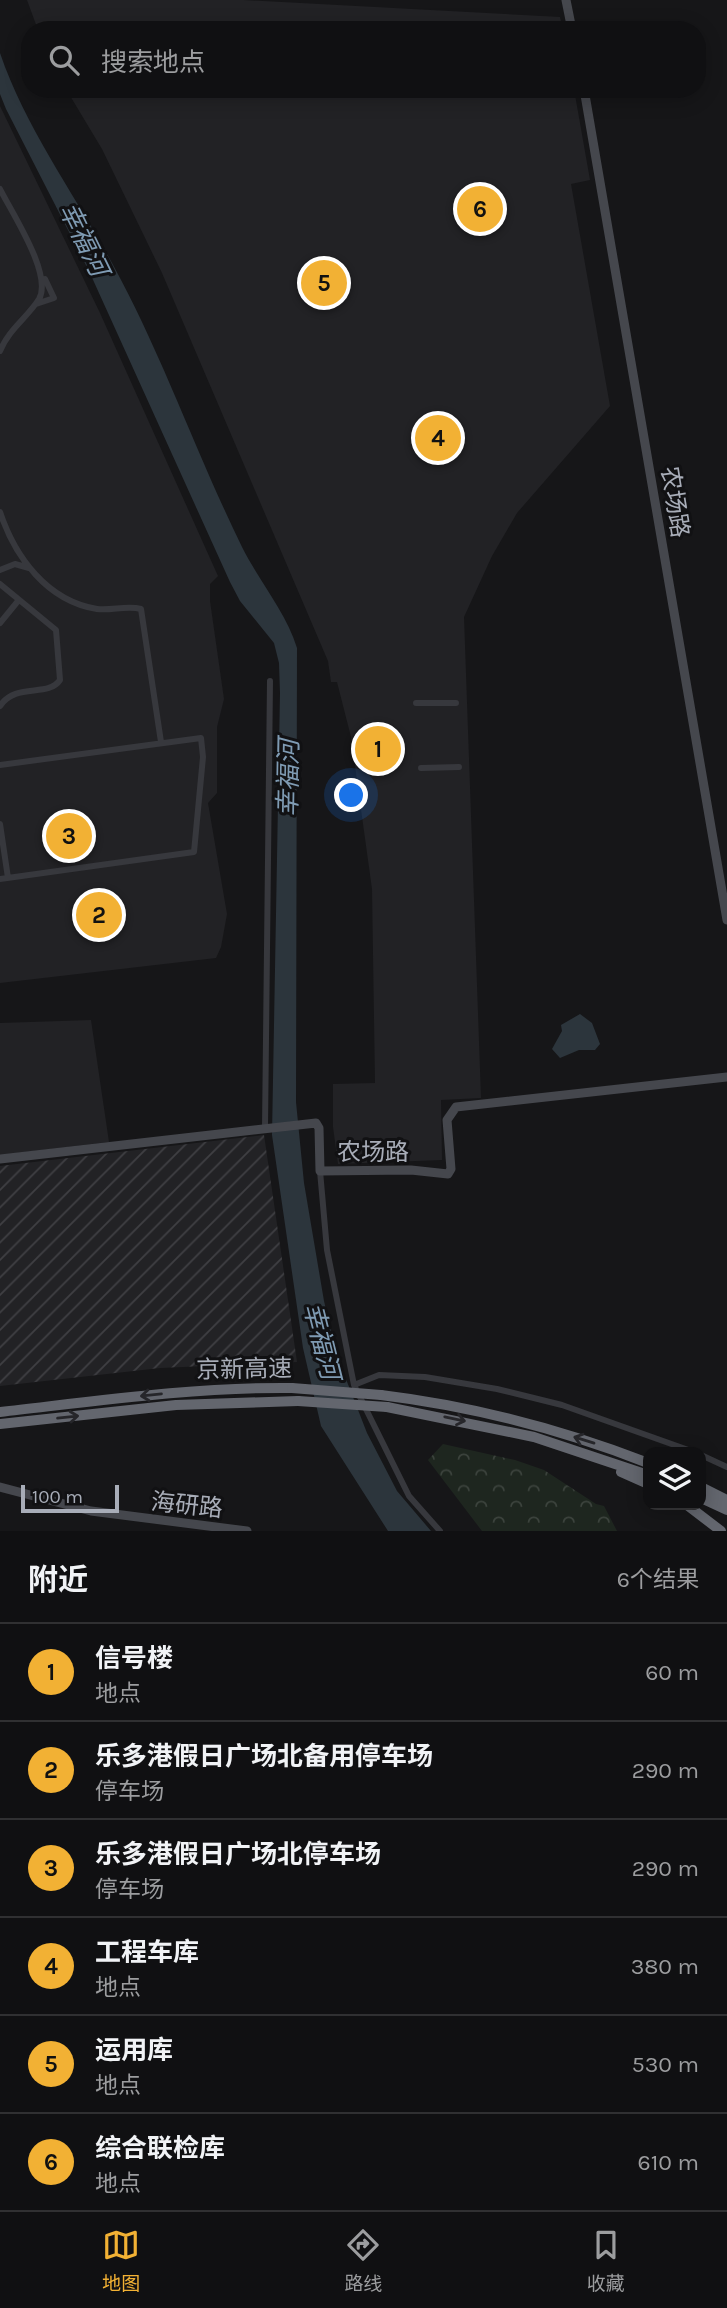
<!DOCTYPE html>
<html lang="zh">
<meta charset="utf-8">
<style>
:root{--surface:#101012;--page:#19191b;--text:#f1f3f6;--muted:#9c9d9f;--line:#303032;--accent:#f2b134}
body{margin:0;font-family:Karla,"Noto Sans SC",sans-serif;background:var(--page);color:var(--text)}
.controls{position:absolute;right:21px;bottom:21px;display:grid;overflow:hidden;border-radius:14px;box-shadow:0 4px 18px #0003}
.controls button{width:63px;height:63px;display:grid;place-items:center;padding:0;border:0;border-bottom:2px solid var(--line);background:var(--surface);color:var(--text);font:35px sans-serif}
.scale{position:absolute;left:21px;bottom:18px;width:98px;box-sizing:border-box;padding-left:7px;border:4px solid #a8adb8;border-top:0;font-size:19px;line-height:24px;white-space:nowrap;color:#a8adb8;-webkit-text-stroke:5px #111113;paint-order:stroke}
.you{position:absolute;left:352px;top:796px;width:24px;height:24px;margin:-18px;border:5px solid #fff;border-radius:50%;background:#1a73e8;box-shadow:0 0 0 10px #1a73e833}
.badge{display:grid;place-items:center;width:46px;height:46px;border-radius:50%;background:var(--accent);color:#111;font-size:23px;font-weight:700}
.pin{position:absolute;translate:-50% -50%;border:4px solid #fff;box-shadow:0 2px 7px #0006}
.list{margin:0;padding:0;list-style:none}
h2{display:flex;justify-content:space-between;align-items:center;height:91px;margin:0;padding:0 28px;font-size:30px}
h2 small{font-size:23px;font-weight:400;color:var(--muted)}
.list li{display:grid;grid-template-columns:46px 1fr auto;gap:21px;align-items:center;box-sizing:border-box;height:98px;padding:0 28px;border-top:2px solid var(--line)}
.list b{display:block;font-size:26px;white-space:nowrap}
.list p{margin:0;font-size:23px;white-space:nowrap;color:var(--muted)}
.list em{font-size:23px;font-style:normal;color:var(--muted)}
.icon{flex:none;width:38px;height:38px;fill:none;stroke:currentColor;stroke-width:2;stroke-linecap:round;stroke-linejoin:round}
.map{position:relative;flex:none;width:727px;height:1531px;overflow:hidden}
.search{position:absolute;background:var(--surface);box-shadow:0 4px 18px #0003;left:21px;right:21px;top:21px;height:77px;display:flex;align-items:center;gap:18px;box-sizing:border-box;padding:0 24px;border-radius:28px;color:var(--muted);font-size:26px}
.sheet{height:679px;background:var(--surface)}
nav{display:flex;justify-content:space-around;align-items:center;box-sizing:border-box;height:98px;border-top:2px solid var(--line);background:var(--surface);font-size:19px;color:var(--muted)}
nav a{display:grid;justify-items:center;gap:4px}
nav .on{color:var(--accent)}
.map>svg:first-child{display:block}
</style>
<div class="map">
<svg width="727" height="1531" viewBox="0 0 727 1531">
<defs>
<pattern id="industrial-furrows" width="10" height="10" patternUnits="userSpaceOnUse" patternTransform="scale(1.75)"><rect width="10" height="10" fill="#222225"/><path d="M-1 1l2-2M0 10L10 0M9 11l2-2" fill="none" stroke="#3f3f43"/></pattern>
<pattern id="forest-crowns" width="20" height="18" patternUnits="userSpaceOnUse" patternTransform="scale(1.75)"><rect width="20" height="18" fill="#1e261f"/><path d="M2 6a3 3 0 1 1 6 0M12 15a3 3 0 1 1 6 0" fill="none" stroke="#3c433d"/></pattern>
</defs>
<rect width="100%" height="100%" fill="#161618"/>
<path fill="#222225" d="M27 0H243L560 17 563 30H38Z
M66 89H574L590 180 571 184 610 406 517 513 492 556 464 617 481 1098 441 1100 442 1160 338 1164 333 1127V1084L375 1083 372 889 351 737 337 682H331L328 661 162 273 102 149Z
M0 106 100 313 218 576 210 584V601L224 699 217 727V793L208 803 227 914 221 947 216 958 0 983Z
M91 1020 109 1142 0 1155V1023Z"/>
<path fill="url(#industrial-furrows)" d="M264 1135 297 1362 160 1368 0 1386V1166Z"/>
<path fill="url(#forest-crowns)" d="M443 1444 515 1460 544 1470 596 1504 604 1506 617 1531H482L428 1460Z"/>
<path fill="#2c353c" d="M0 53C26 129 74 193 112 263 162 354 196 453 242 547 259 581 286 612 297 648L296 1102 304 1183 324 1301 337 1356 367 1433 397 1491 431 1531H388L321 1426 303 1348 272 1135 280 693 279 663 274 643 240 601 230 582 89 271 6 109 0 94Z
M580 1014 592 1023 600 1044 595 1050H579L560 1058 552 1049 562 1031 561 1025Z"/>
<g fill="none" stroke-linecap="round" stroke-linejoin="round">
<path stroke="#37383d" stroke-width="6" d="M0 189C12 213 53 275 39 299 27 318 9 329 0 351
M36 304 54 298 45 279
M0 512C15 557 47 601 97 609 111 611 127 605 141 609L161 742
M0 570 15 564 29 568
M0 584 56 630 60 680C48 698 16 682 0 706
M0 623 18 601
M416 703H456
M0 765 201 738 203 757 194 852 0 879
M421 768 459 767
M0 824 8 878
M265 1128 270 681
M320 1171 327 1250 354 1385 409 1496 440 1531
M354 1385 379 1375 425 1377 497 1389 562 1405 694 1452
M701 1455 727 1467"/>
<path stroke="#45474d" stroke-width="9" d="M566 0 572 30
M584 89 727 920
M0 1159 316 1123 319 1128 320 1171 411 1170 448 1174 451 1169 447 1120 456 1107 727 1077
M0 1487 91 1511 247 1531"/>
<path stroke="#63666e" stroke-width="10" d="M381 1395C472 1406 563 1430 648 1463
M387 1407 534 1437 648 1475
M0 1412C97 1401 194 1387 292 1388
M0 1424 176 1405 298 1401
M621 1472 648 1484
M701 1487 727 1500
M701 1498 727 1510
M687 1505 721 1531"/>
<path stroke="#63666e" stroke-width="10" d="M292 1388 381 1395
M298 1401 387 1407"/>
</g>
<defs><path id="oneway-shaft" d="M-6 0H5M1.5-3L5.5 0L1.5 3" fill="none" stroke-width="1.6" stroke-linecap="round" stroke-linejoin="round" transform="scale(1.75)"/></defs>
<g stroke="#26262a">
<use href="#oneway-shaft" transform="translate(151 1395) rotate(174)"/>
<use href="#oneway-shaft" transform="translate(68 1417) rotate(-6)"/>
<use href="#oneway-shaft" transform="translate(455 1419) rotate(12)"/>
<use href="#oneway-shaft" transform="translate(584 1440) rotate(-163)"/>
</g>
<g text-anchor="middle" stroke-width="6" stroke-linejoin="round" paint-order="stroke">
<g font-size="24" fill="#a8adb8" stroke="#111113">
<text transform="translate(675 502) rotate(81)" y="8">农场路</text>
<text x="373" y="1160">农场路</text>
<text transform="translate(244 1369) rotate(-1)" y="8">京新高速</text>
<text transform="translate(187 1505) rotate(6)" y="8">海研路</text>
</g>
<g font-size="26" font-style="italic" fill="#7f9bb3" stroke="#111113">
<text transform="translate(84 239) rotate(64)" y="9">幸福河</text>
<text transform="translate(288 778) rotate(-89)" y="9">幸福河</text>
<text transform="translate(322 1341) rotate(76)" y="9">幸福河</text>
</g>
</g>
</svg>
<div class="controls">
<button><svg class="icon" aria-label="layers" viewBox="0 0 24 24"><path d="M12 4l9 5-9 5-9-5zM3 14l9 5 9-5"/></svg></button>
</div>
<div class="scale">100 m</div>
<div class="you"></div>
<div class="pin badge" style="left:378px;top:749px">1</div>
<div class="pin badge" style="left:99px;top:915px">2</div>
<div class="pin badge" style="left:69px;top:836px">3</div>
<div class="pin badge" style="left:438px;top:438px">4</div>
<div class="pin badge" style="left:324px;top:283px">5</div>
<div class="pin badge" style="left:480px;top:209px">6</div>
<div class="search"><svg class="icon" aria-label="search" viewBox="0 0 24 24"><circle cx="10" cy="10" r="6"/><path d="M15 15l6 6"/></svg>搜索地点</div>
</div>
<section class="sheet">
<h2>附近<small>6个结果</small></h2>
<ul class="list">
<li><span class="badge">1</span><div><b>信号楼</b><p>地点</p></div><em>60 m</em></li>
<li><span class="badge">2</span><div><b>乐多港假日广场北备用停车场</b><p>停车场</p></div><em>290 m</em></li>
<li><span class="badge">3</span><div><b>乐多港假日广场北停车场</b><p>停车场</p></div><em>290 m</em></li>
<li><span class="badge">4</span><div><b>工程车库</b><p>地点</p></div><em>380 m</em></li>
<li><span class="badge">5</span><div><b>运用库</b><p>地点</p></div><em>530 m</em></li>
<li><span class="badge">6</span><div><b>综合联检库</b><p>地点</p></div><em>610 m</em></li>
</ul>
</section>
<nav>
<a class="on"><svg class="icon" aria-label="map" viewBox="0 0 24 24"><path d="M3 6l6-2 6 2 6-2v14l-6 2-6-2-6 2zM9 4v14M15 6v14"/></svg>地图</a>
<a><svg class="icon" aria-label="directions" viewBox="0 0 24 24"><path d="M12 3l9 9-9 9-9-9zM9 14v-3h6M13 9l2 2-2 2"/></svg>路线</a>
<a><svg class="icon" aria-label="saved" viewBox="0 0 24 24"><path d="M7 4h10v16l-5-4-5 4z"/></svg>收藏</a>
</nav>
